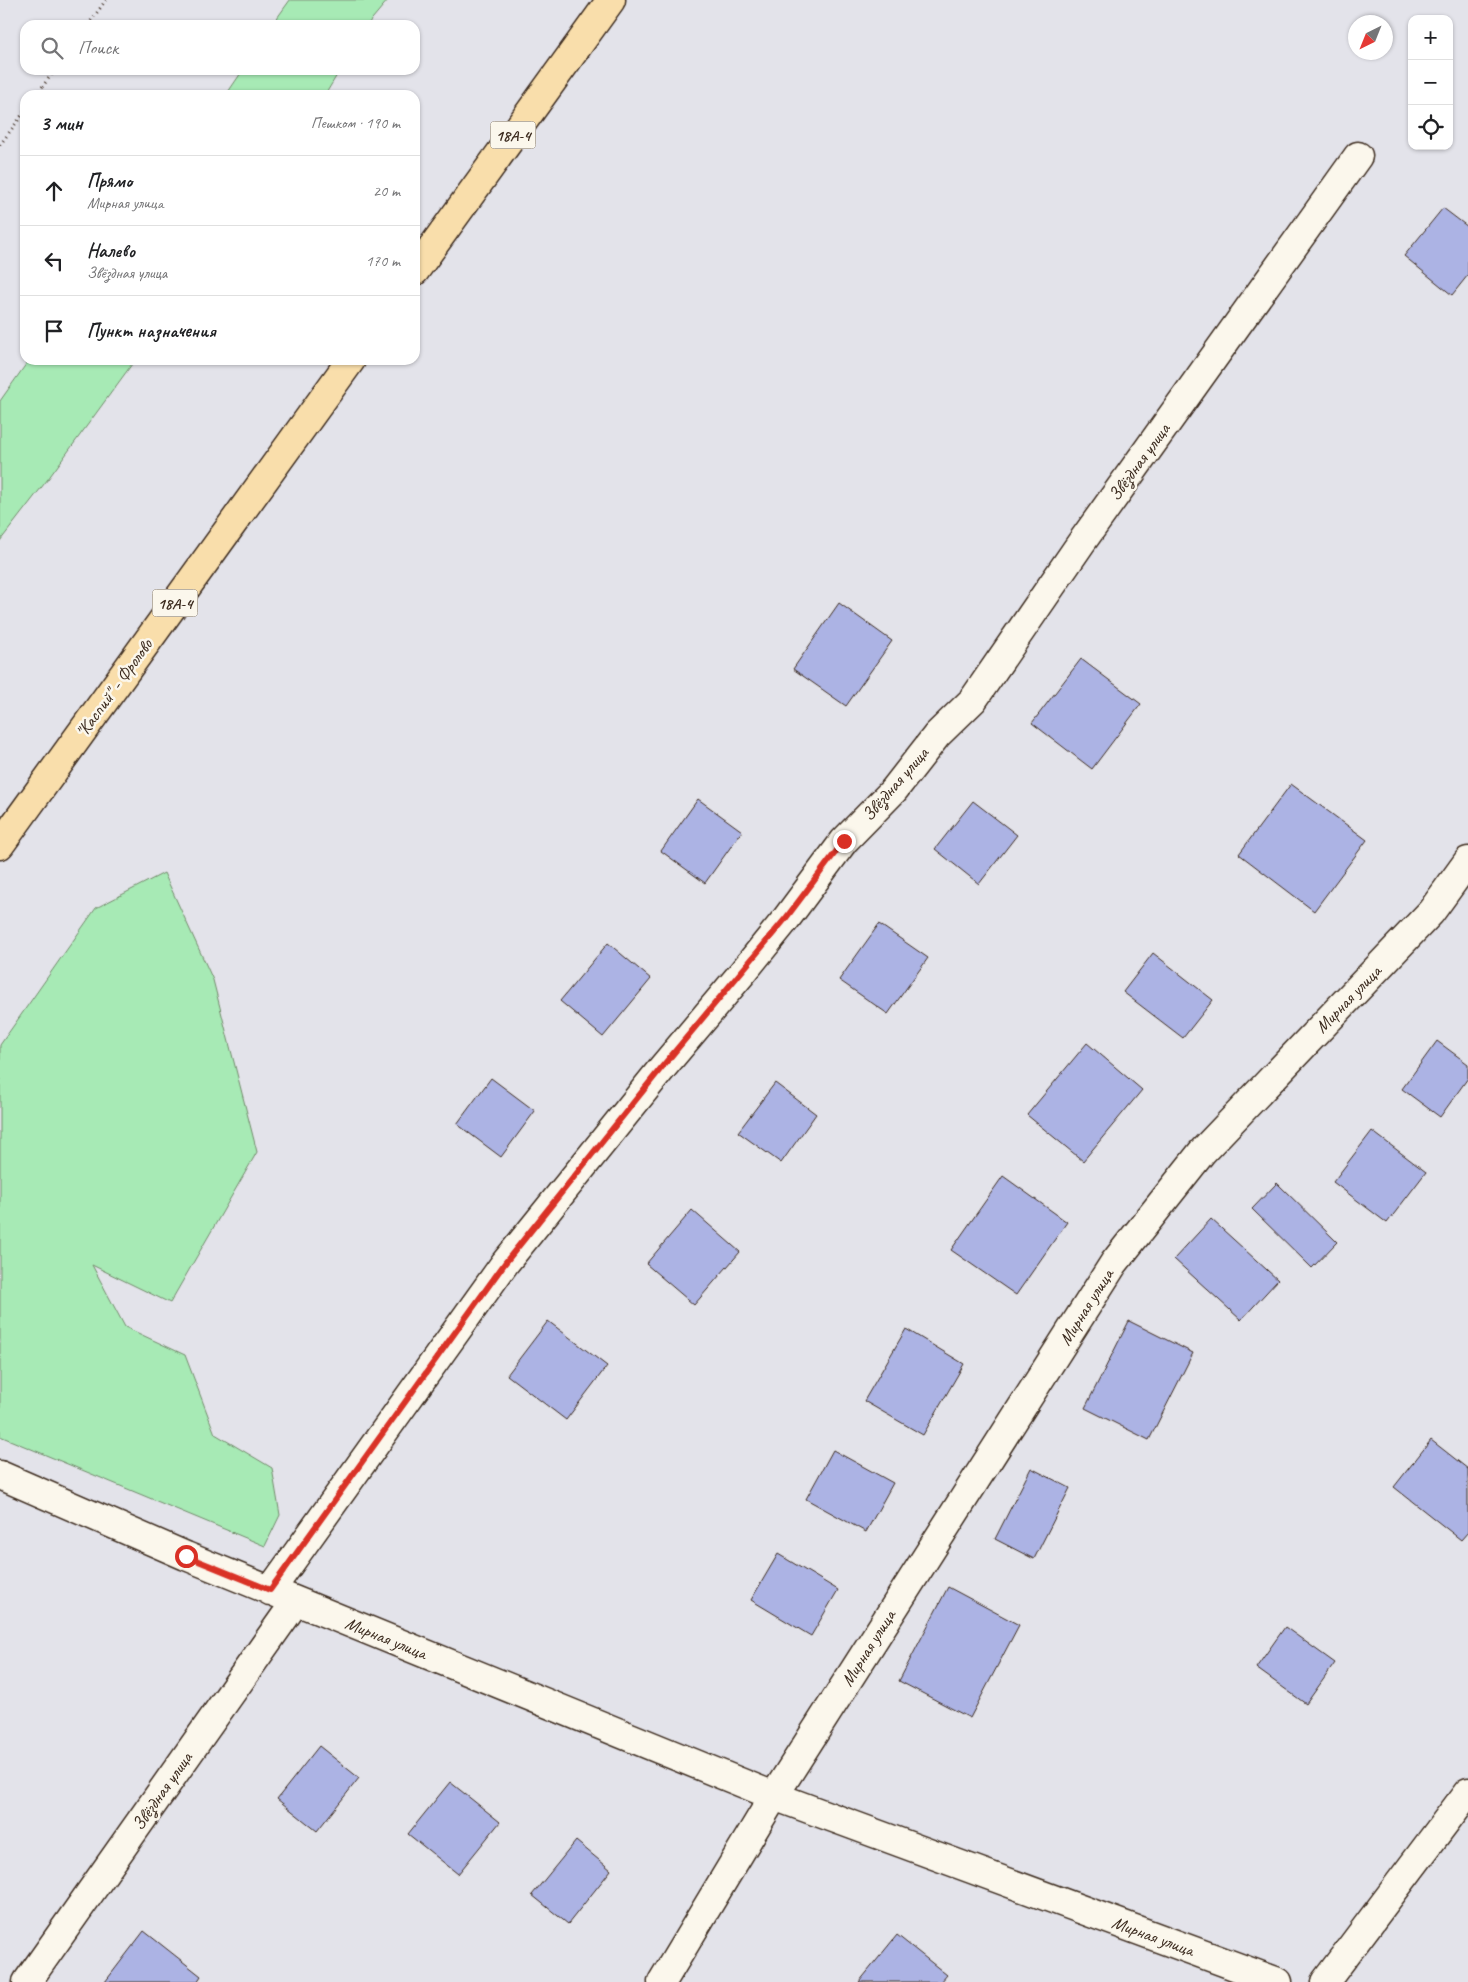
<!DOCTYPE html>
<html lang="ru">
<meta charset="utf-8">
<style>
:root{--surface:#fff;--page:#f6f6f6;--text:#202124;--muted:#757577;--line:#e0e0e0}
body{margin:0;font-family:Caveat,sans-serif;background:var(--page);color:var(--text)}
.controls{position:absolute;right:15px;top:15px;display:grid;overflow:hidden;border-radius:10px;box-shadow:0 1px 4px #0004}
.controls button{width:45px;height:45px;display:grid;place-items:center;padding:0;border:0;border-bottom:1px solid var(--line);background:var(--surface);color:var(--text);font:25px sans-serif}
.compass{position:absolute;left:1348px;top:15px;width:45px;height:45px;border-radius:50%;background:var(--surface);box-shadow:0 1px 4px #0004;rotate:223deg}
.stop{position:absolute;width:15px;height:15px;margin:-11px;border:4px solid #d93025;border-radius:50%;background:#fff}
.stop.end{background:#d93025;border-color:#fff;box-shadow:0 1px 5px #0008}
.list{margin:0;padding:0;list-style:none}
h2{display:flex;justify-content:space-between;align-items:center;height:65px;margin:0;padding:0 20px;font-size:21px}
h2 small{font-size:16px;font-weight:400;color:var(--muted)}
.list li{display:grid;grid-template-columns:32px 1fr auto;gap:15px;align-items:center;box-sizing:border-box;height:70px;padding:0 20px;border-top:1px solid var(--line)}
.list b{display:block;font-size:19px;white-space:nowrap}
.list p{margin:0;font-size:16px;white-space:nowrap;color:var(--muted)}
.list em{font-size:16px;font-style:normal;color:var(--muted)}
.icon{flex:none;width:28px;height:28px;fill:none;stroke:currentColor;stroke-width:2;stroke-linecap:round;stroke-linejoin:round}
.map{position:relative;flex:none;width:1468px;height:1982px;overflow:hidden}
.search{position:absolute;background:var(--surface);box-shadow:0 1px 4px #0004;left:20px;top:20px;width:400px;height:55px;display:flex;align-items:center;gap:12px;box-sizing:border-box;padding:0 18px;border-radius:15px;color:var(--muted);font-size:19px}
.panel{position:absolute;background:var(--surface);box-shadow:0 1px 4px #0004;left:20px;top:90px;width:400px;height:275px;border-radius:15px}
.map>svg:first-child{display:block}
</style>
<div class="map">
<svg width="1468" height="1982" viewBox="0 0 1468 1982">
<rect width="100%" height="100%" fill="#e3e3ea"/>
<filter id="ink" filterUnits="userSpaceOnUse"><feTurbulence type="fractalNoise" baseFrequency=".02" numOctaves="2"/><feDisplacementMap in="SourceGraphic" scale="10" xChannelSelector="R" yChannelSelector="G"/><feConvolveMatrix kernelMatrix="1 2 1 2 8 2 1 2 1" color-interpolation-filters="sRGB"/></filter>
<g filter="url(#ink)">
<path fill="#a7eab5" stroke="#718a6a" d="M290 0H388L367 25H272Z
M243 70H340L325 95H226Z
M29 360H135L48 479 0 541V401Z
M164 873 213 980 257 1152 170 1303 92 1265 125 1327 185 1355 215 1434 272 1468 280 1515 265 1546 0 1436V1045L96 908Z"/>
<path fill="#acb3e4" stroke="#3b2a1e" d="M1443 208 1468 227V275L1452 295 1404 256Z
M839 603 892 641 846 706 793 669Z
M1081 659 1141 704 1092 769 1032 723Z
M1291 784 1367 840 1314 911 1239 854Z
M698 799 742 831 705 883 661 851Z
M973 801 1017 835 979 884 935 849Z
M879 924 928 958 888 1014 839 980Z
M608 943 651 979 603 1037 560 1001Z
M1153 953 1213 1000 1183 1038 1123 992Z
M1437 1041 1468 1064V1078L1440 1117 1402 1089Z
M1087 1043 1142 1090 1083 1161 1027 1115Z
M491 1078 535 1111 501 1157 457 1124Z
M775 1083 816 1114 781 1163 738 1132Z
M1372 1131 1426 1172 1387 1223 1333 1182Z
M1003 1176 1067 1222 1016 1295 951 1250Z
M1277 1183 1337 1242 1312 1268 1252 1209Z
M692 1210 740 1252 694 1305 646 1264Z
M1211 1219 1278 1280 1241 1320 1174 1259Z
M548 1321 607 1366 566 1420 507 1375Z
M1129 1321 1193 1353 1149 1440 1085 1408Z
M906 1329 964 1364 923 1435 864 1401Z
M1431 1440 1468 1469V1532L1461 1540 1394 1487Z
M833 1450 893 1483 866 1532 806 1499Z
M1031 1468 1070 1488 1034 1559 995 1539Z
M778 1554 838 1590 811 1636 751 1600Z
M948 1587 1019 1625 970 1718 899 1681Z
M1285 1627 1335 1663 1306 1704 1256 1668Z
M319 1746 359 1778 317 1831 277 1799Z
M450 1782 500 1822 458 1874 408 1834Z
M576 1841 611 1870 568 1924 532 1895Z
M144 1931 201 1976 197 1982H105Z
M897 1935 947 1975 941 1982H859Z"/>
<g fill="none" stroke-linecap="round" stroke-linejoin="round">
<g stroke="#3b2a1e" stroke-width="31">
<path id="street" d="M0 1475 186 1556 774 1796 1278 1982
M270 1591 505 1263 663 1067 743 972 786 919 844 841 894 790 937 735 973 700 1081 543 1358 156
M27 1982 296 1601
M662 1982 774 1796 1114 1263 1202 1152 1431 912 1468 861
M1325 1982 1468 1792"/>
</g>
<g stroke="#3b2a1e" stroke-width="31">
<path id="primary" d="M415 271 611 0
M0 845 351 360"/>
</g>
<path stroke="#3b2a1e" stroke-width="3" stroke-dasharray="1 4" stroke-linecap="butt" d="M88 25 106 0
M36 95 55 70
M0 145 25 111"/>
<use href="#street" stroke="#fbf7ec" stroke-width="28"/>
<use href="#primary" stroke="#f9deab" stroke-width="28"/>
</g>
</g>
<g fill="none" stroke-linecap="round" stroke-linejoin="round" filter="url(#ink)">
<path stroke="#d93025" stroke-width="6" d="M186 1556 270 1590 505 1263 662 1067 786 918 844 841"/>
</g>
<g text-anchor="middle" stroke-width="5" stroke-linejoin="round" paint-order="stroke">
<g fill="#fbf7ec" stroke="#75685c" stroke-width="1">
<rect x="490.5" y="121.5" width="45" height="27" rx="4"/>
<rect x="152.5" y="589.5" width="45" height="27" rx="4"/>
</g>
<g font-size="16" font-weight="bold" fill="#3b2a1e">
<text x="513" y="141">18А-4</text>
<text x="175" y="609">18А-4</text>
</g>
<g font-size="18" fill="#3b2a1e" stroke="#fbf7ec">
<text transform="translate(1139 462) rotate(-54)" y="6">Звёздная улица</text>
<text transform="translate(114 688) rotate(-54)" y="6">"Каспий" - Фролово</text>
<text transform="translate(895 784) rotate(-49)" y="6">Звёздная улица</text>
<text transform="translate(1348 999) rotate(-46)" y="6">Мирная улица</text>
<text transform="translate(1086 1307) rotate(-58)" y="6">Мирная улица</text>
<text transform="translate(386 1638) rotate(22)" y="6">Мирная улица</text>
<text transform="translate(868 1648) rotate(-58)" y="6">Мирная улица</text>
<text transform="translate(162 1791) rotate(-55)" y="6">Звёздная улица</text>
<text transform="translate(1153 1936) rotate(20)" y="6">Мирная улица</text>
</g>
</g>
</svg>
<div class="controls">
<button>+</button>
<button>−</button>
<button><svg class="icon" aria-label="locate" viewBox="0 0 24 24"><circle cx="12" cy="12" r="6"/><path d="M12 2v4M12 18v4M2 12h4M18 12h4"/></svg></button>
</div>
<svg class="compass" viewBox="-18 -18 36 36"><path d="M0-13l5 13h-10z" fill="#e53935"/><path d="M0 13l5-13h-10z" fill="#757577"/></svg>
<div class="stop" style="left:186px;top:1556px"></div>
<div class="stop end" style="left:844px;top:841px"></div>
<div class="search"><svg class="icon" aria-label="search" viewBox="0 0 24 24"><circle cx="10" cy="10" r="6"/><path d="M15 15l6 6"/></svg>Поиск</div>
<section class="panel">
<h2>3 мин<small>Пешком · 190 m</small></h2>
<ul class="list">
<li><svg class="icon" aria-label="ahead" viewBox="0 0 24 24"><path d="M12 20V5M6 11l6-6 6 6"/></svg><div><b>Прямо</b><p>Мирная улица</p></div><em>20 m</em></li>
<li><svg class="icon" aria-label="left" viewBox="0 0 24 24"><path d="M17 20v-9H6M10 6l-5 5 5 5"/></svg><div><b>Налево</b><p>Звёздная улица</p></div><em>170 m</em></li>
<li><svg class="icon" aria-label="arrive" viewBox="0 0 24 24"><path d="M6 21V4h12l-3 4 3 4H6"/></svg><div><b>Пункт назначения</b></div></li>
</ul>
</section>
</div>
